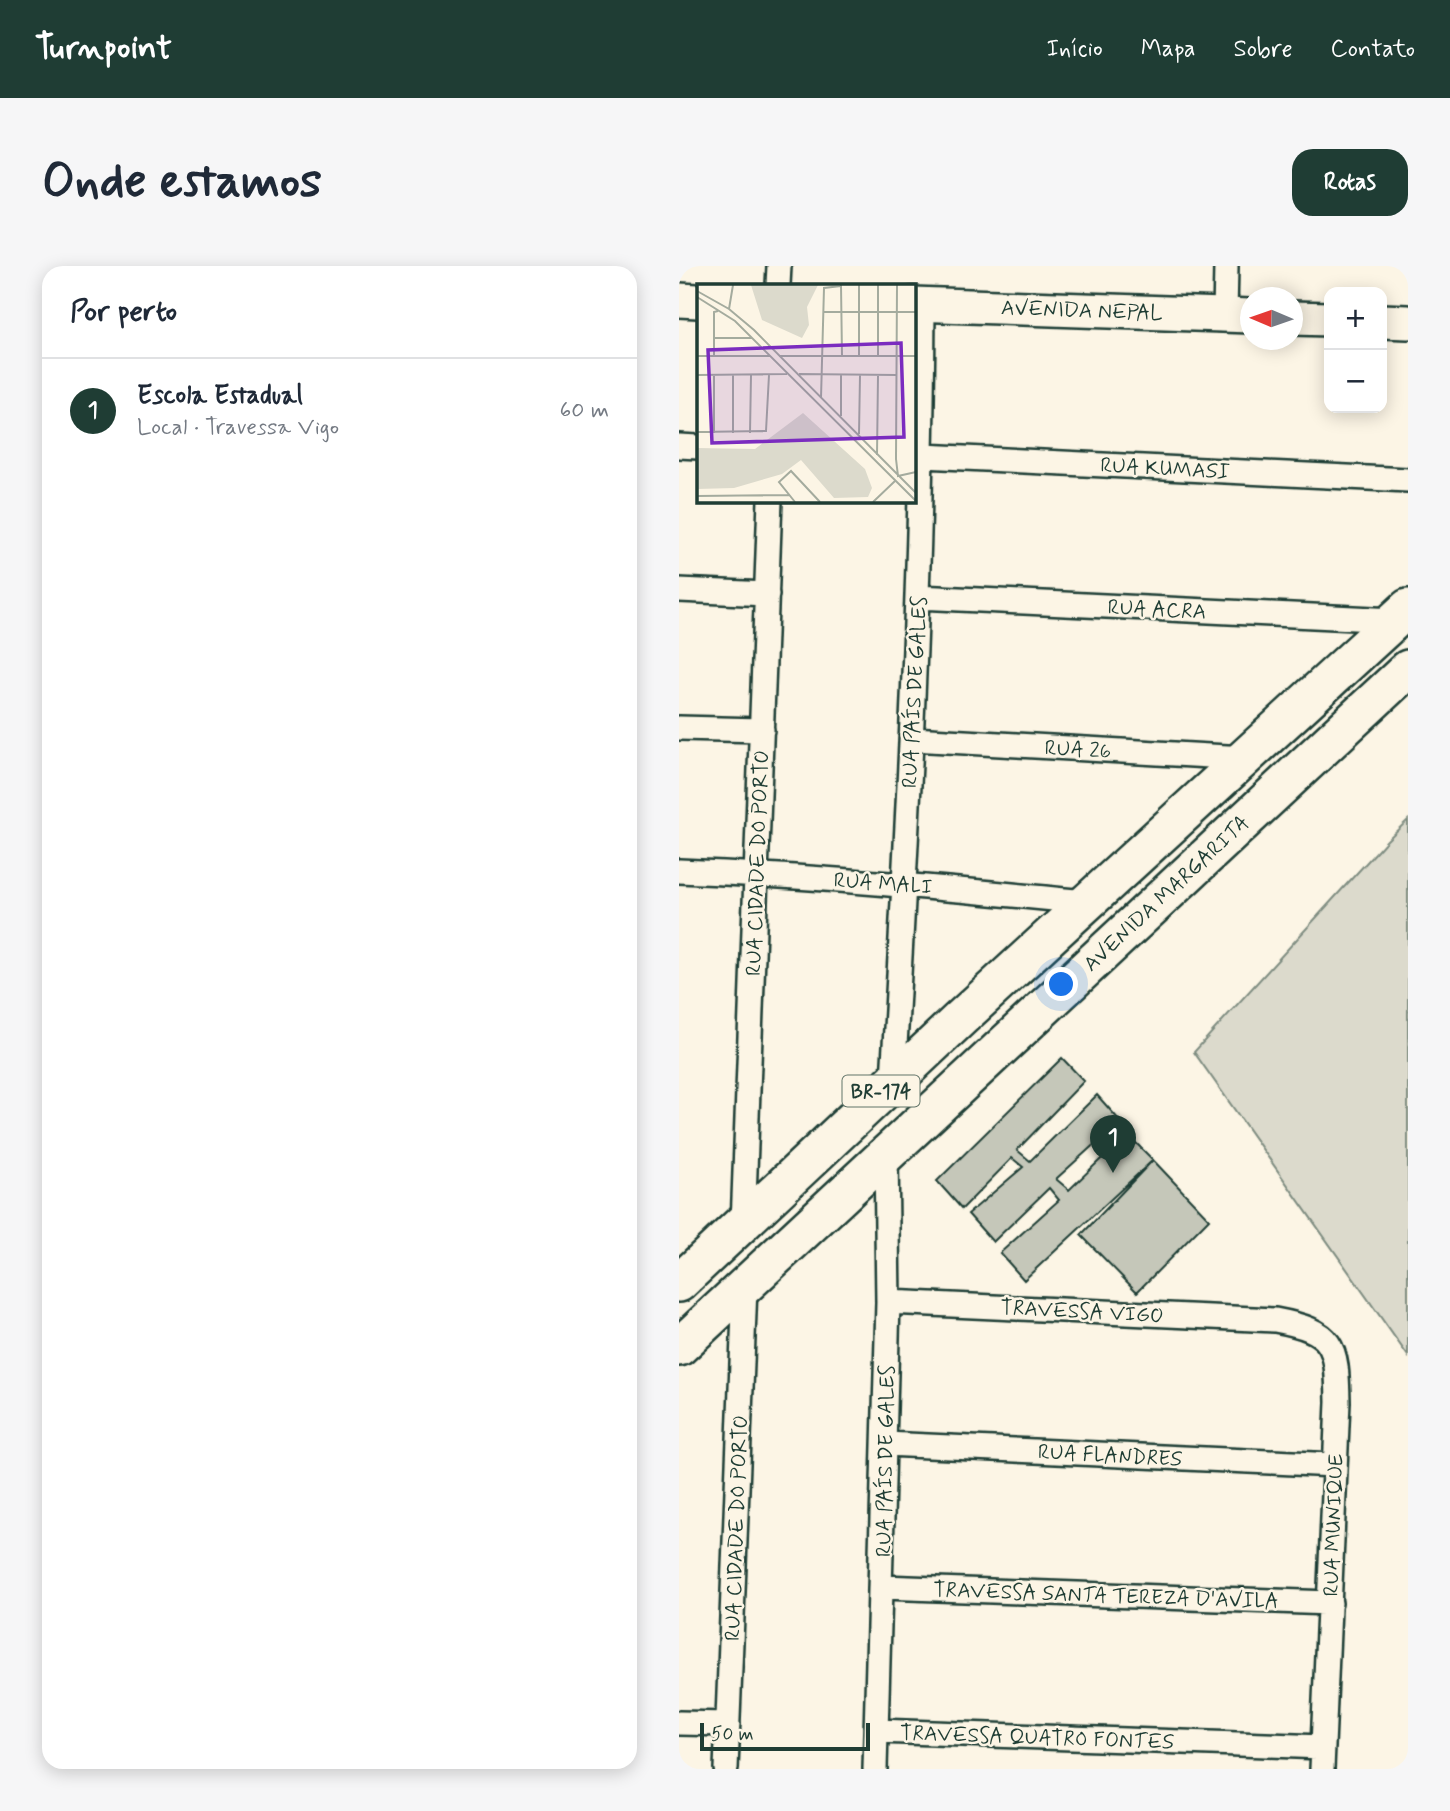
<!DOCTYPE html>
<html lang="pt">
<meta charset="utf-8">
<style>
:root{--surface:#fff;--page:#f6f6f7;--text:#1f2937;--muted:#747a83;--line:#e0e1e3;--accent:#1f3d34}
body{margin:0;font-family:Mynerve,sans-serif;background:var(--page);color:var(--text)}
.controls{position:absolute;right:21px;top:21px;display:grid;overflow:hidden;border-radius:14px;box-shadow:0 4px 18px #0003}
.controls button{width:63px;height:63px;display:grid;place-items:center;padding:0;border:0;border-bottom:2px solid var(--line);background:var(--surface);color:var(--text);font:35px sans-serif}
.compass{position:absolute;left:561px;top:21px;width:63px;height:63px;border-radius:50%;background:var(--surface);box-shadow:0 4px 18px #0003;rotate:272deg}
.scale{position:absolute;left:21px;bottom:18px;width:170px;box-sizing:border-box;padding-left:7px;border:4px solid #1f3d34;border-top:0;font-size:19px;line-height:24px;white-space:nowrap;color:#1f3d34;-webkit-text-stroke:5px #fcf5e5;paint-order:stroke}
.you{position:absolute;left:383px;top:719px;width:24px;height:24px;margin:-18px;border:5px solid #fff;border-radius:50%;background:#1a73e8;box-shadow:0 0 0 10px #1a73e833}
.badge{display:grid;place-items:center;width:46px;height:46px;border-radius:50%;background:var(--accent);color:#fff;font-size:23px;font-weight:700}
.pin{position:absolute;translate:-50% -58px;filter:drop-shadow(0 2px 4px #0008)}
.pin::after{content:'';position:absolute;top:37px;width:24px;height:21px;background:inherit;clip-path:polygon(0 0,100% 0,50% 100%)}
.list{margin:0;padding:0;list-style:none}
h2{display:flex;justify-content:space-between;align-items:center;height:91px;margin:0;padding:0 28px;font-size:30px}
h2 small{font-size:23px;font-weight:400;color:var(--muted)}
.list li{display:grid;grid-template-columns:46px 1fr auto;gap:21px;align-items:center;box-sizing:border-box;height:105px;padding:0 28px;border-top:2px solid var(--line)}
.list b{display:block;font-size:26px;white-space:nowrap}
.list p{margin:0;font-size:23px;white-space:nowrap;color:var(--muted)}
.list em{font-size:23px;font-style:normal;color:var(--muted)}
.map{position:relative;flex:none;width:729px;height:1503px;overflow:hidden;border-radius:21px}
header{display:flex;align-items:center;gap:42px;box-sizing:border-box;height:98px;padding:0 35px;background:var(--accent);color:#fff}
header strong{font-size:33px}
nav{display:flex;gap:38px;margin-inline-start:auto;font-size:24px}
.intro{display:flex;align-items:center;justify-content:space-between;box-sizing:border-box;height:168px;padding:0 42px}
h1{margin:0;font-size:49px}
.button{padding:18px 32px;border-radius:21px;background:var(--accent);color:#fff;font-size:24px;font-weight:700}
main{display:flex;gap:42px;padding:0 42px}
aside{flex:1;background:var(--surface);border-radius:21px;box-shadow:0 4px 18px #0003}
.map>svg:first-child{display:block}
</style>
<header>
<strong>Turnpoint</strong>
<nav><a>Início</a><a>Mapa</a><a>Sobre</a><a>Contato</a></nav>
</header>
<div class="intro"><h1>Onde estamos</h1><a class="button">Rotas</a></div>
<main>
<aside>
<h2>Por perto<small></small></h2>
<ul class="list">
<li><span class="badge">1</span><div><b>Escola Estadual</b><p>Local · Travessa Vigo</p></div><em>60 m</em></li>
</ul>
</aside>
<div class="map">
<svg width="729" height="1503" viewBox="0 0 729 1503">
<rect width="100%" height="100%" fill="#fcf5e5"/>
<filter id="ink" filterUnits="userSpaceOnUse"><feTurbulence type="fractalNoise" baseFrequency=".0143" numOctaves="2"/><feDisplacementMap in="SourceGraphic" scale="14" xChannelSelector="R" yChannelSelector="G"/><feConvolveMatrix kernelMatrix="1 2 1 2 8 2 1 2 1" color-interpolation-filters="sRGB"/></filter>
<g filter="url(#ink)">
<path fill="#dcdacc" stroke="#7e8c80" stroke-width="2" d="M729 554V1090L515 786 708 574Z"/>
<path fill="#c5c7b9" stroke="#1f3d34" stroke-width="2" d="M383 792 405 815 338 884 351 895 418 829 441 855 377 913 390 924 448 868 474 894 345 1014 321 987 380 934 370 922 314 976 289 948 344 901 333 892 283 943 258 915Z
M474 894 530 953 458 1026 402 969Z"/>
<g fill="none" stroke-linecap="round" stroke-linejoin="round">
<g stroke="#1f3d34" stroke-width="28">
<path id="street" d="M99 19 100 0
M546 49 547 0
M0 180 19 181
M244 190 729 214
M0 324 88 328
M239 331 716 354
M0 462 83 464
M233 473 566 492
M0 605C136 610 271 623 407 636
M214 814C229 556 243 297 244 38
M64 959 91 234
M209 1036 596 1054C655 1065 658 1078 659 1136L643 1503
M206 1178 656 1199
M203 1321 651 1337
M0 1457 49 1458
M198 1465 644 1481
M47 1503 66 1021
M196 1503 209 1036 207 888"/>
</g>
<g stroke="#1f3d34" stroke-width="38">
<path id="secondary" d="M0 34 19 35
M234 38 572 50
M614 52 650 53
M703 55 729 56"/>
</g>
<g stroke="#1f3d34" stroke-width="42">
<path id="primary" d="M0 1017 282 752 729 342
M0 1081 729 403"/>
</g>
<use href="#street" stroke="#fcf5e5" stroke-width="23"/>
<use href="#secondary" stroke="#fcf5e5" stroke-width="33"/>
<use href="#primary" stroke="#fcf5e5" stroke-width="37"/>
</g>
</g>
<g text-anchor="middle" stroke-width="5" stroke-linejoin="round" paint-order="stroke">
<rect fill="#fcf5e5" stroke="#617469" stroke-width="2" x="163.5" y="809.5" width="77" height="31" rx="5"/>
<g font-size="19" font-weight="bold" fill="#1f3d34">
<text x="202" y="832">BR-174</text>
</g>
<g font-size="21" fill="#1f3d34" stroke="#fcf5e5">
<text transform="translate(403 44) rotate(2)" y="7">AVENIDA NEPAL</text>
<text transform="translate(486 202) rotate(3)" y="7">RUA KUMASI</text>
<text transform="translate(478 343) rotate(3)" y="7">RUA ACRA</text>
<text transform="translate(235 426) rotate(-87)" y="7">RUA PAÍS DE GALES</text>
<text transform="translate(399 483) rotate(3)" y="7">RUA 26</text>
<text transform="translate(78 597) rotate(-88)" y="7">RUA CIDADE DO PORTO</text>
<text transform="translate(204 617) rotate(4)" y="7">RUA MALI</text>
<text transform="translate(487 627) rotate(-43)" y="7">AVENIDA MARGARITA</text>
<text transform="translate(403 1045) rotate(3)" y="7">TRAVESSA VIGO</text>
<text transform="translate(431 1189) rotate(3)" y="7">RUA FLANDRES</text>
<text transform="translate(206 1195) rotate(-89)" y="7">RUA PAÍS DE GALES</text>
<text transform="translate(654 1259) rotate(-88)" y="7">RUA MUNIQUE</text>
<text transform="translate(57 1262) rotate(-88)" y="7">RUA CIDADE DO PORTO</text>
<text transform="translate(427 1329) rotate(2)" y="7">TRAVESSA SANTA TEREZA D'AVILA</text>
<text transform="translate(358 1471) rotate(2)" y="7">TRAVESSA QUATRO FONTES</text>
</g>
</g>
<g transform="translate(18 18)">
<rect width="219" height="219" fill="#fcf5e5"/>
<path d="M54 1H121L110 23 112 41 105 54 65 36ZM106 129 168 185 175 204 171 213 137 214 104 176 85 190 37 204 0 205V164L58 165Z" fill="#dcdacc"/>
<path fill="none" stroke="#a4ab9e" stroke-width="2" d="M144 1 145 72M162 1V72M181 1V72M200 1 199 175 201 192 219 188M0 7 32 25 57 46 219 209M0 13 38 37 219 217M32 25 36 1M127 28H219M17 54H55M0 72H73M17 72V28L21 27M82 72H219M102 90 200 91M0 91 90 90M17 91V149M124 114 127 4 144 2M144 132V91M0 148 69 147 72 91M36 149V91M53 149 54 91M162 150 163 91M180 171 181 91M0 212 92 211M98 218 82 198 94 187 123 218M176 218 198 197"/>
<path fill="#7b2cbf" fill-opacity="0.15" stroke="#7b2cbf" stroke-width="3.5" d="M204 59 207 153 15 159 11 66Z"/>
<rect width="219" height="219" fill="none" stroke="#1f3d34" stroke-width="3.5"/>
</g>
</svg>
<div class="controls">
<button>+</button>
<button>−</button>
</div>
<svg class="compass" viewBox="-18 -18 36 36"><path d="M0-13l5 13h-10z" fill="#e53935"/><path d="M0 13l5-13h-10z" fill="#747a83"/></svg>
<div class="scale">50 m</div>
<div class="you"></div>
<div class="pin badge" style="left:434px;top:907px">1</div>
</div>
</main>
